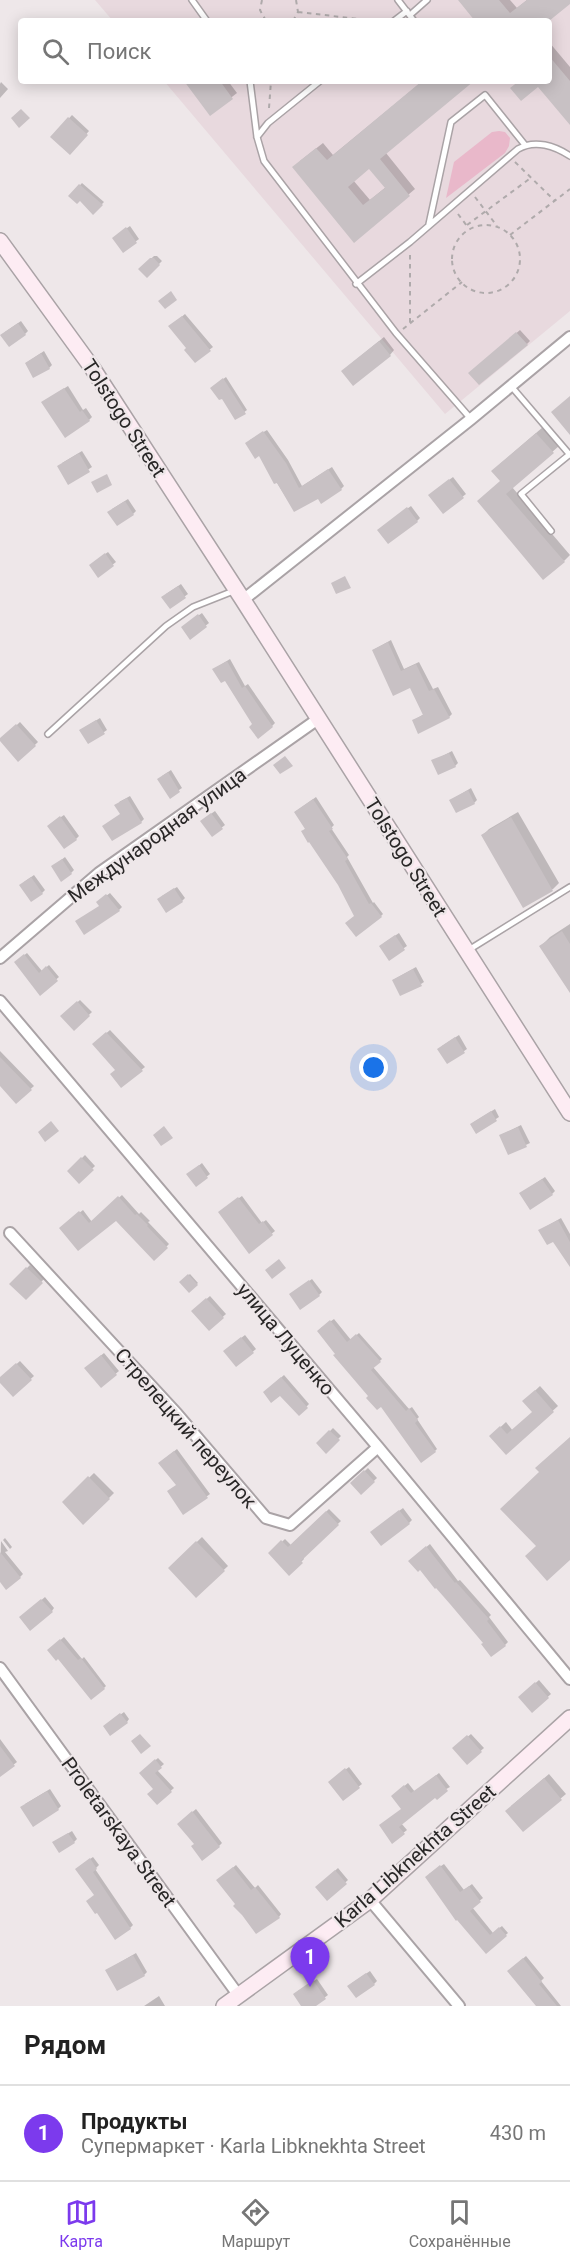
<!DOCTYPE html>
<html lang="ru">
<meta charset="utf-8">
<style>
:root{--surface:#fff;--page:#f2f2f2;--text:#222;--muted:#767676;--line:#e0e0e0;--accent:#7c3aed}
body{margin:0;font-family:Roboto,sans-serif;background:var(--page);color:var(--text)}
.you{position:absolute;left:374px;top:1068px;width:21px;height:21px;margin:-15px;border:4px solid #fff;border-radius:50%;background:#1a73e8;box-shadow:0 0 0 9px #1a73e833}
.badge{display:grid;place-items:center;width:39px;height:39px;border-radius:50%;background:var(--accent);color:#fff;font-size:20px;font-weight:700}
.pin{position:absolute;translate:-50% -50px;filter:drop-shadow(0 2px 3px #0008)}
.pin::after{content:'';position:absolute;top:32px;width:21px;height:18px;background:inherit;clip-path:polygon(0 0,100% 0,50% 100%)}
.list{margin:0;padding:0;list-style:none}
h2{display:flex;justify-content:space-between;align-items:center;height:78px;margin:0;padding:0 24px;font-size:26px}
h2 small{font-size:20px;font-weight:400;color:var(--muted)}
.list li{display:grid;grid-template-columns:39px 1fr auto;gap:18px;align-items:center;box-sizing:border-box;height:96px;padding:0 24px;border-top:2px solid var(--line)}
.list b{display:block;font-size:22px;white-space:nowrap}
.list p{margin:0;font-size:20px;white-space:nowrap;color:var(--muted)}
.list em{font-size:20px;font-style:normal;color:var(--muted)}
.icon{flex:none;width:33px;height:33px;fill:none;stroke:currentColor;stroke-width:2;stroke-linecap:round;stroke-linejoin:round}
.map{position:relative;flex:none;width:570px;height:2006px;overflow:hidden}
.search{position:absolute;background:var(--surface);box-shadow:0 3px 15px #0003;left:18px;right:18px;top:18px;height:66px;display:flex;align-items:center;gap:15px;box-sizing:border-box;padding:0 21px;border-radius:6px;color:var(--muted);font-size:22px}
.sheet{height:174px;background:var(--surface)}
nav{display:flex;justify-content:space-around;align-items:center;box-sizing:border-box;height:84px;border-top:2px solid var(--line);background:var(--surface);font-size:16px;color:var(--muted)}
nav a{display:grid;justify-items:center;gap:3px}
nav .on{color:var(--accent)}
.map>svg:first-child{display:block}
</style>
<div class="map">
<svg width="570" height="2006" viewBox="0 0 570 2006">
<rect width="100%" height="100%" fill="#eee7e9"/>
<path fill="#e8d9de" d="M95 0H570V311L445 414 164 81H549V21H113Z"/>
<path fill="#e9b8ca" d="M499 131 505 132 510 138 509 146 505 153 446 198 454 162 492 132Z"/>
<path fill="#0003" fill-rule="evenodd" d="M460 0H510L517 8 527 0H570V2L547 21H477Z
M549 42 570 67V122L539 85 519 81H549Z
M186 81H228L237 93 210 114Z
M423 81H472L386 153 415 189 354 241 300 161 323 143 333 155ZM369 166 386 187 370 200 353 180Z
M1 82 8 89 0 98V84Z
M72 115 89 131 70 153 52 137Z
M82 183 104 202 93 213 80 199 70 196Z
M130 226 139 239 123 251 117 235Z
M154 256H157L162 261 147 276 140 269Z
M185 314 213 347 195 361 173 324Z
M21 321 28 331 25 334 5 332Z
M520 330 530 341 527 344 473 370Z
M384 337 394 350 390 355 347 367Z
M44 351 52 365 49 368 26 363Z
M226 377 247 410 236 418 214 386Z
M68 386 83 410 86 408 92 417 89 420 46 400Z
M543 427 559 446 512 487 570 555 564 561 479 501 502 481 500 464Z
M267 430 288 460 302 486 332 467 344 486 341 489 318 497 294 510 250 440Z
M82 451 92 467 69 482 62 463Z
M453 477 466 494 443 512 433 492Z
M128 499 136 511 133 514 112 509Z
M411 506 420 518 417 521 382 527Z
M108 552 116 562 98 576 93 563Z
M181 584 188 594 170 607 166 594Z
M202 613 209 623 190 638 185 625Z
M391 640 404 669 419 662 433 689 438 687 452 714 449 717 414 720 424 714 410 686 373 650Z
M230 659 245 686 248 684 275 723 272 726 254 724 225 679 214 669Z
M100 718 107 730 89 742 84 728Z
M20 722 38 742 19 760 1 740Z
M452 751 458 763 455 766 433 761Z
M171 770 182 788 170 796 162 776Z
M471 788 477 800 474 803 451 800Z
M130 796 144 819 141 822 122 814 119 802Z
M316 797 334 825 331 828 349 855 347 857 373 903 374 902 383 914 381 916H356L339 884 303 831 306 828 295 812Z
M215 811 225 825 212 835 205 818Z
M518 812 559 883 553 889 524 906 483 835 489 829Z
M64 815 79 836 76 839 52 823Z
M65 857 74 870 71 873 56 864Z
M34 875 45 890 42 893 24 882Z
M177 887 185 898 182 901 162 896Z
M110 893 122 907 119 910 100 905 101 900Z
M570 924V990L541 946 550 937Z
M399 933 407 946 389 958 384 943Z
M27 953 42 971 49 965 59 977 40 993 16 962Z
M416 967 424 982 421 984 393 980Z
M80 1000 92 1012 74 1029 62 1016Z
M110 1030 145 1067 121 1086 117 1070 94 1044Z
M459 1035 467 1049 448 1062 442 1046Z
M0 1051 34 1086 16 1102 0 1084Z
M495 1109 499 1117 476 1132 474 1122Z
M521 1125 530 1143 509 1153 501 1135Z
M85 1155 95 1166 79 1181 69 1171Z
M202 1163 210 1174 196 1185 191 1172Z
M545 1177 555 1191 552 1194 524 1191Z
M122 1195 139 1214 141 1212 150 1221 148 1222 169 1244 154 1259 116 1219 78 1249 64 1225 83 1210 92 1222Z
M242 1196 262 1223 266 1220 275 1231 249 1252 223 1209Z
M561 1218 570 1234V1256L554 1240 540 1230Z
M30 1265 44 1279 26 1298 11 1284Z
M190 1274 198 1283 189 1291 181 1282Z
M312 1279 322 1292 319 1295 294 1292Z
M210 1296 226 1314 209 1329 193 1311Z
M334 1319 351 1340 359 1333 382 1359 373 1367 409 1409 412 1407 419 1417 417 1419 437 1449 435 1451 370 1396 336 1354 321 1328Z
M245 1335 256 1349 237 1365 228 1348Z
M104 1353 119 1371 101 1386 89 1365Z
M20 1361 34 1376 13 1395 0 1379Z
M284 1375 309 1404 299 1414 280 1393 265 1392Z
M540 1386 558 1406 506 1453 491 1436 506 1422 513 1431 534 1412 524 1401Z
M333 1428 341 1436 326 1451 318 1443Z
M177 1449 210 1494 184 1513 178 1485 163 1460Z
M368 1468 377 1478 361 1493 352 1483Z
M94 1473 114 1493 84 1523 64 1502Z
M403 1508 412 1520 409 1523 375 1529Z
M329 1509 341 1521 303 1557 304 1559 289 1574 270 1553 285 1539 291 1545Z
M202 1537 228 1566 196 1596 170 1568Z
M5 1538 12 1547 10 1549 3 1540Z
M1 1541 8 1551 5 1552 23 1574 20 1577 0 1579Z
M430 1544 458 1581 460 1580 491 1615 489 1617 508 1642 505 1645 485 1643 413 1558Z
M45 1597 54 1608 52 1611 24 1615Z
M64 1637 82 1659 84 1657 106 1686 104 1688 49 1650Z
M539 1680 551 1694 532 1711 520 1697Z
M124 1712 129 1719 127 1722 108 1724Z
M471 1734 484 1748 467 1763 454 1748Z
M0 1739 17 1762 0 1775Z
M158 1758 164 1764 157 1770 174 1788 157 1803 155 1789 144 1770Z
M349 1767 362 1784 343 1799 333 1779Z
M439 1773 450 1787 435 1795 401 1823 407 1830 393 1841 403 1808 396 1793 408 1783 415 1792Z
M549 1774 566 1794 523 1830 511 1806Z
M50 1789 61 1806 58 1809 25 1804Z
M196 1809 222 1843 219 1846 195 1844 182 1821Z
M72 1831 77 1839 74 1842 57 1840Z
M93 1857 99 1865 95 1869 133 1925 130 1928 96 1895 80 1866Z
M444 1864 464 1890 472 1884 483 1898 472 1907 493 1933 502 1926 508 1933 487 1951 429 1874Z
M236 1865 255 1888 258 1885 281 1914 279 1917 237 1904 221 1878Z
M338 1868 348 1880 327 1899 317 1887Z
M136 1953 147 1972 144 1975 107 1970Z
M526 1956 544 1978 541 1981 561 2006H538L512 1968Z
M370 1971 377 1981 374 1984 352 1983Z
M317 1979 328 1995 313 2006H303L298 1991Z
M159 1996 165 2006H144Z"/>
<path fill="#c8c1c4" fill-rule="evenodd" d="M458 0H499L510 13 527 0H570V4L549 21H475Z
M549 56 570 81V125L538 87 521 101 510 88 519 81H549Z
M184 81H220L233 99 210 116Z
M422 81H474L380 159 410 196 354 243 292 167 316 148 327 160ZM369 169 385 188 363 205 348 187Z
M21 109 30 118 19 128 11 118Z
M68 117 88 135 70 155 50 137Z
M79 184 103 205 93 215 80 201 77 204 68 196Z
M126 227 137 243 123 253 112 238Z
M150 258H154L160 265 147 278 138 269Z
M171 291 177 300 165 309 158 301Z
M182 316 211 351 195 363 184 350 186 348 168 326Z
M18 323 26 335 9 347 0 335Z
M516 332 528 345 479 385 468 373Z
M379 341 391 356 353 386 341 371Z
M41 353 50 369 33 378 25 363Z
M223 378 246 414 235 420 222 399 219 400 210 388Z
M64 388 80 412 82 410 90 421 65 438 41 402Z
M570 396V435L551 412Z
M263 431 286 463 299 488 328 469 342 490 321 504 318 499 294 512 277 483 274 484 259 456 255 459 245 443Z
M536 433 554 453 506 494 565 562 543 580 477 501 500 481 491 471Z
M79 453 90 472 68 485 57 466Z
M107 474 112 485 97 493 91 482Z
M449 479 464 498 443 514 428 495Z
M125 501 134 515 117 526 107 512Z
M407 507 418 522 388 544 377 530Z
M105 553 114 566 98 578 89 565Z
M345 576 351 588 336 594 331 583Z
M178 586 186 598 170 609 161 597Z
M198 614 207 627 190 640 181 627Z
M388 642 401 671 416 664 429 691 434 689 450 718 418 734 412 720 423 715 410 688 393 696 372 650Z
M227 661 242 688 245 686 273 727 258 739 249 727 252 724 225 681 221 683 212 669Z
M96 720 105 734 88 744 79 730Z
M16 724 36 746 18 762 0 741V738Z
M449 753 456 767 438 775 431 760Z
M285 756 293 766 280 774 273 765Z
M168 772 180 792 170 799 157 779Z
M468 790 475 804 456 813 449 800Z
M127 798 142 823 112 841 102 826 120 814 114 805Z
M313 799 333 829 329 831 348 859 345 861 369 904 371 903 382 917 356 937 345 923 354 916 338 885 309 842 308 843 301 831 305 829 294 812Z
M211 813 223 829 212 837 200 821Z
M60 816 77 840 64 849 47 826Z
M511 817 553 891 523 908 481 835Z
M62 859 72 874 61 882 51 866Z
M31 877 43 894 31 902 19 885Z
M174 888 183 902 166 913 157 899Z
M106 894 120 911 84 935 75 921 99 906 96 902Z
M562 931 570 944V993L539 946Z
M395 935 405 950 389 961 379 946Z
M24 954 39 973 46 966 58 981 40 996 14 962Z
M413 969 422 986 400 996 392 980Z
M77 1001 90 1016 74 1031 60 1016Z
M106 1032 143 1071 121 1088 110 1074 115 1070 92 1044Z
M455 1037 465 1053 447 1064 437 1049Z
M0 1057 32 1090 16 1104 0 1086Z
M491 1111 497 1121 476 1134 470 1124Z
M51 1121 59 1131 45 1142 38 1132Z
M164 1126 173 1138 161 1146 153 1135Z
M518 1127 527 1147 508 1155 499 1135Z
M81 1157 94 1170 79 1184 67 1171Z
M199 1165 208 1178 196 1187 186 1174Z
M542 1179 553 1195 530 1210 519 1193Z
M118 1196 135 1215 137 1214 148 1225 147 1226 168 1248 154 1261 116 1221 78 1251 59 1228 79 1211 89 1223Z
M238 1197 259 1224 263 1221 273 1235 249 1254 218 1212Z
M558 1220 570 1242V1267L553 1242 547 1245 538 1230Z
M279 1259 286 1268 272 1279 265 1270Z
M26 1267 43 1283 26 1300 9 1284Z
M188 1274 198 1285 189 1293 179 1282Z
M309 1280 320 1296 300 1310 289 1294Z
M206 1298 224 1318 209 1331 191 1311Z
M330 1320 347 1342 356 1334 381 1362 371 1370 406 1411 409 1408 418 1420 415 1423 436 1452 421 1463 381 1407 377 1410 366 1398 368 1396 333 1355 335 1354 317 1331Z
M241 1337 254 1353 236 1367 223 1351Z
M101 1355 117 1375 101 1388 84 1368Z
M16 1363 32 1380 13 1397 0 1383V1377Z
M281 1377 308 1408 299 1416 280 1396 271 1403 263 1392Z
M535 1390 554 1412 506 1455 489 1436 500 1426 507 1434 532 1412 522 1401Z
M329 1430 340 1440 326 1454 316 1443Z
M570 1437V1560L547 1581 525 1556 536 1546 500 1509 539 1472 535 1468Z
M174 1451 208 1498 183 1515 167 1491 176 1485 158 1463Z
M364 1470 375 1482 361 1495 350 1483Z
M88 1476 110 1499 83 1525 62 1502Z
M399 1510 410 1524 381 1546 370 1532Z
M326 1511 339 1525 301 1561 303 1563 289 1576 268 1553 281 1540 288 1547Z
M196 1541 225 1571 196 1598 168 1568Z
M426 1546 455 1583 456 1582 489 1619 487 1621 506 1646 491 1657 481 1644 483 1643 450 1604 436 1588 435 1589 420 1570 418 1572 408 1561Z
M0 1552 21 1578 6 1590 0 1582Z
M41 1599 53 1612 30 1631 19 1617Z
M60 1639 78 1660 81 1658 105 1689 91 1700 58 1659 56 1661 47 1650Z
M535 1682 549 1698 532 1713 518 1697Z
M120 1713 128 1723 110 1736 103 1726Z
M140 1734 151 1746 141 1754 131 1741Z
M467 1735 482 1752 467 1765 452 1748Z
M0 1746 15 1766 0 1777Z
M155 1759 162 1768 155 1773 172 1792 157 1805 147 1794 153 1789 139 1773Z
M345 1768 360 1788 343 1801 328 1782Z
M436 1775 448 1791 437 1800 435 1798 399 1827 405 1834 392 1844 379 1825 401 1809 391 1796 404 1785 411 1793Z
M544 1778 562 1800 523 1832 505 1811Z
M47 1791 59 1810 33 1827 20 1807Z
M192 1811 220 1847 202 1861 191 1846 194 1844 177 1824Z
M68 1833 75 1843 59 1853 52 1842Z
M90 1858 97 1869 93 1872 131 1929 115 1940 97 1913 95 1914 86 1901 94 1895 75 1869Z
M440 1865 460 1892 469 1886 481 1902 470 1911 490 1935 499 1927 507 1936 486 1954 457 1920 456 1921 425 1877Z
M233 1867 251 1890 255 1887 280 1918 256 1934 242 1915 233 1906 235 1904 216 1880Z
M335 1870 347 1884 327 1901 315 1887Z
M133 1955 145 1976 117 1991 105 1970Z
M523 1958 542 1982 539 1984 557 2006H536L507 1971Z
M366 1973 375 1985 356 1998 347 1986Z
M313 1980 326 1999 316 2006H301L293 1994Z"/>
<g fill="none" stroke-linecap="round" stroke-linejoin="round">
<g stroke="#aaa3a6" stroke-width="8">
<path id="lane" d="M192 0 207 21
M398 0 414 21
M410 15 427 0
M394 21 407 11
M250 81 257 137 264 161 396 333 471 419
M257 137 268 123 320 81
M429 224 451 122 485 95 525 145
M356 284 410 242 518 149C535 139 555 146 570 156
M511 386 570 455
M551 531 521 494 570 454
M48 734 166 626 193 607 236 590
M467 951 570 887"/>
</g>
<g stroke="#aaa3a6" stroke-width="14">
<path id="street" d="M243 600 471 419 570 337
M0 958 99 873 318 719
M0 1001 378 1447 570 1679
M10 1233 177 1414 266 1518 290 1525 378 1447
M0 1668 239 1996
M370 1900 459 2006"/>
</g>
<g stroke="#aaa3a6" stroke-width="18">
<path id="secondary" d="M0 241 93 369 243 600 570 1113
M224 2006 370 1900 570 1718"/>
</g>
<path stroke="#afaaab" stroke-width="2" stroke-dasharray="4.5 4.5" stroke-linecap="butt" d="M262 0 260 10 266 21
M298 12 376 21
M293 21 298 12 296 0
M269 108 271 81
M515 162 555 201
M475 197 497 226
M458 214 467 226
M467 225 532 177
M452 259a34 34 0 1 1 68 0a34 34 0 1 1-68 0Z
M510 235 570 189
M410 255V324
M403 329 462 282"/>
<use href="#lane" stroke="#fff" stroke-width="5"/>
<use href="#street" stroke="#fff" stroke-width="10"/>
<use href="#secondary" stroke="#fdecf3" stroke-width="15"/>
</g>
<g text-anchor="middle" stroke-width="4.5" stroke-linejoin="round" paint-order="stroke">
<g font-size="20" fill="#292727" stroke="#eee7e9">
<text transform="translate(124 418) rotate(57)" y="7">Tolstogo Street</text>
<text transform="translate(157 835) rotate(-36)" y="7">Международная улица</text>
<text transform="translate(406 857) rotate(58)" y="7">Tolstogo Street</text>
<text transform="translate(286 1339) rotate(50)" y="7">улица Луценко</text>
<text transform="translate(186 1428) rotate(49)" y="7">Стрелецкий переулок</text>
<text transform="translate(119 1832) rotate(54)" y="7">Proletarskaya Street</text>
<text transform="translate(415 1856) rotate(-41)" y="7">Karla Libknekhta Street</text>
</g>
</g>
</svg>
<div class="you"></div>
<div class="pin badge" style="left:310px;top:1987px">1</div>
<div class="search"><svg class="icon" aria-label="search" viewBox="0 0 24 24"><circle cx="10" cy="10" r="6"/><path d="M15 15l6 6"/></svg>Поиск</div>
</div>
<section class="sheet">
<h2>Рядом<small></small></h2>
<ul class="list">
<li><span class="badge">1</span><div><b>Продукты</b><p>Супермаркет · Karla Libknekhta Street</p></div><em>430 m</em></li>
</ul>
</section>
<nav>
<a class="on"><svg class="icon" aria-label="map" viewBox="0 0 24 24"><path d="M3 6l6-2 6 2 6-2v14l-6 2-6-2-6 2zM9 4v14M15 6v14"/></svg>Карта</a>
<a><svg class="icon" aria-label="directions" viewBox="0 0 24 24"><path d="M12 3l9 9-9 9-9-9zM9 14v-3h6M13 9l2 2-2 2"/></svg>Маршрут</a>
<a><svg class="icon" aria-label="saved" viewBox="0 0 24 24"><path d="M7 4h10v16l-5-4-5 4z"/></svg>Сохранённые</a>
</nav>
